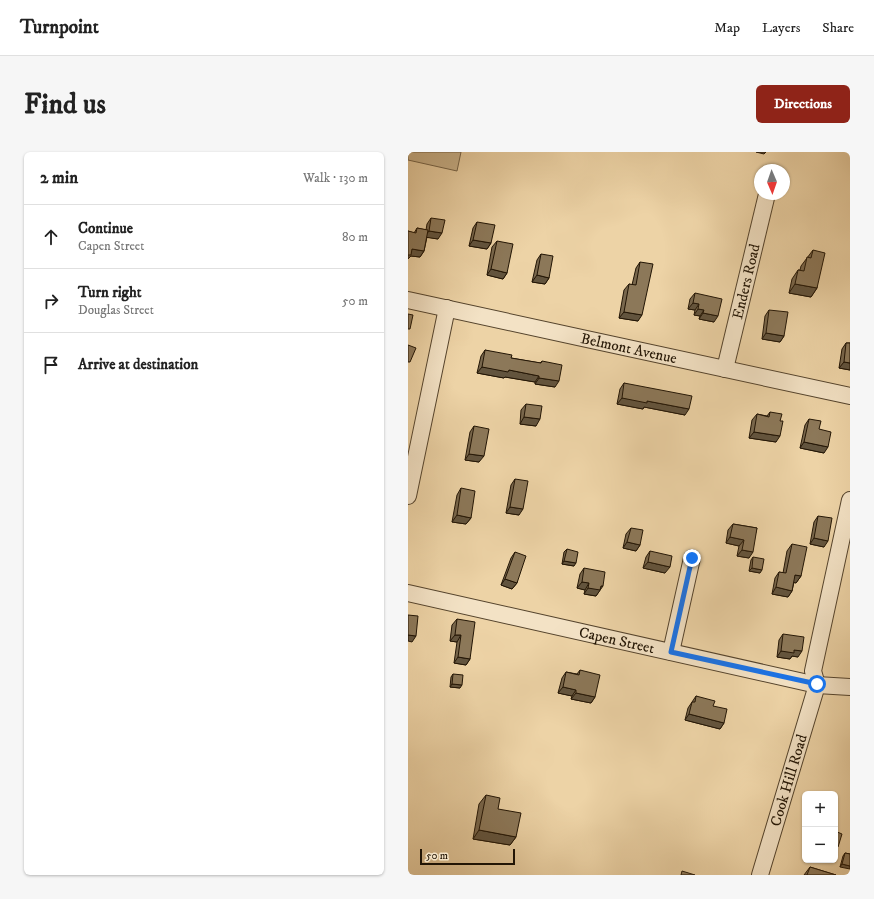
<!DOCTYPE html>
<meta charset="utf-8">
<style>
:root{--surface:#fff;--page:#f6f6f6;--text:#222;--muted:#767676;--line:#e0e0e0;--accent:#8f2418}
body{margin:0;font-family:"IM FELL DW Pica",serif;background:var(--page);color:var(--text)}
.controls{position:absolute;right:12px;bottom:12px;display:grid;overflow:hidden;border-radius:6px;box-shadow:0 1px 3px #0004}
.controls button{width:36px;height:36px;display:grid;place-items:center;padding:0;border:0;border-bottom:1px solid var(--line);background:var(--surface);color:var(--text);font:20px sans-serif}
.compass{position:absolute;left:346px;top:12px;width:36px;height:36px;border-radius:50%;background:var(--surface);box-shadow:0 1px 3px #0004;rotate:178deg}
.scale{position:absolute;left:12px;bottom:10px;width:95px;box-sizing:border-box;padding-left:4px;border:2px solid #221505;border-top:0;font-size:11px;line-height:14px;white-space:nowrap;color:#221505;-webkit-text-stroke:3px #f3e2c5;paint-order:stroke}
.stop{position:absolute;width:12px;height:12px;margin:-9px;border:3px solid #1a73e8;border-radius:50%;background:#fff}
.stop.end{background:#1a73e8;border-color:#fff;box-shadow:0 1px 4px #0008}
.list{margin:0;padding:0;list-style:none}
h2{display:flex;justify-content:space-between;align-items:center;height:52px;margin:0;padding:0 16px;font-size:17px}
h2 small{font-size:13px;font-weight:400;color:var(--muted)}
.list li{display:grid;grid-template-columns:26px 1fr auto;gap:12px;align-items:center;box-sizing:border-box;height:64px;padding:0 16px;border-top:1px solid var(--line)}
.list b{display:block;font-size:15px;white-space:nowrap}
.list p{margin:0;font-size:13px;white-space:nowrap;color:var(--muted)}
.list em{font-size:13px;font-style:normal;color:var(--muted)}
.icon{flex:none;width:22px;height:22px;fill:none;stroke:currentColor;stroke-width:2;stroke-linecap:round;stroke-linejoin:round}
.map{position:relative;flex:none;width:442px;height:723px;overflow:hidden;border-radius:6px}
header{display:flex;align-items:center;gap:24px;box-sizing:border-box;height:56px;padding:0 20px;background:var(--surface);border-bottom:1px solid var(--line)}
header strong{font-size:19px}
nav{display:flex;gap:22px;margin-inline-start:auto;font-size:14px}
.intro{display:flex;align-items:center;justify-content:space-between;box-sizing:border-box;height:96px;padding:0 24px}
h1{margin:0;font-size:28px}
.button{padding:10px 18px;border-radius:6px;background:var(--accent);color:#fff;font-size:14px;font-weight:700}
main{display:flex;gap:24px;padding:0 24px}
aside{flex:1;background:var(--surface);border-radius:6px;box-shadow:0 1px 3px #0004}
.map>svg:first-child{display:block}
</style>
<header>
<strong>Turnpoint</strong>
<nav><a>Map</a><a>Layers</a><a>Share</a></nav>
</header>
<div class="intro"><h1>Find us</h1><a class="button">Directions</a></div>
<main>
<aside>
<h2>2 min<small>Walk · 130 m</small></h2>
<ul class="list">
<li><svg class="icon" aria-label="ahead" viewBox="0 0 24 24"><path d="M12 20V5M6 11l6-6 6 6"/></svg><div><b>Continue</b><p>Capen Street</p></div><em>80 m</em></li>
<li><svg class="icon" aria-label="right" viewBox="0 0 24 24"><path d="M7 20v-9h11M14 6l5 5-5 5"/></svg><div><b>Turn right</b><p>Douglas Street</p></div><em>50 m</em></li>
<li><svg class="icon" aria-label="arrive" viewBox="0 0 24 24"><path d="M6 21V4h12l-3 4 3 4H6"/></svg><div><b>Arrive at destination</b></div></li>
</ul>
</aside>
<div class="map">
<svg width="442" height="723" viewBox="0 0 442 723">
<rect width="100%" height="100%" fill="#edd3a6"/>
<filter id="stains"><feTurbulence type="fractalNoise" baseFrequency=".005" numOctaves="4"/><feColorMatrix values="0 0 0 0 .2 0 0 0 0 .09 0 0 0 0 .02 0 0 0 .5 -.17"/></filter>
<radialGradient id="worn" r=".72"><stop offset=".6" stop-color="#630" stop-opacity="0"/><stop offset="1" stop-color="#630" stop-opacity=".3"/></radialGradient>
<path fill="#cab38b" stroke="#766448" d="M0 0H53L49 19 0 8Z"/>
<g fill="none" stroke-linecap="round" stroke-linejoin="round">
<g stroke="#55442d" stroke-width="18">
<g id="minor">
<path id="s1" d="M0 148 174 186 442 244"/>
<path id="s2" d="M317 217 359 42"/>
<path d="M0 344 39 156"/>
<path id="s3" d="M0 441 409 533 442 535"/>
<path d="M263 500 284 406"/>
<path id="s4" d="M352 723 409 533 405 519 442 348"/>
</g>
</g>
<use href="#minor" stroke="#f3e2c5" stroke-width="16"/>
</g>
<path fill="#78674d" stroke="#221505" d="M23 66 30 87 19 85 16 99 12 105 3 104 0 107V79L6 81 9 76 18 78 19 72Z
M69 70 83 91 79 97 61 94 65 76Z
M89 89 99 121 95 127 79 123 84 95Z
M405 98 409 136 403 145 381 141 384 127 390 118H392L393 114Z
M133 102 141 126 137 132 124 130 129 108Z
M232 110 230 169 211 166 216 138 221 132 224 133 228 116Z
M287 141 306 170 291 167 292 164 286 163 287 158 280 157 282 147Z
M361 158 376 184 372 190 354 187 357 164Z
M438 191H442V218L431 216 434 197Z
M77 198 103 206 132 211 134 209 147 235 127 232V230L97 225 96 226 69 221 73 204Z
M216 231 277 263 236 255 235 257 209 252 212 237Z
M118 252 128 274 112 272 113 258Z
M362 260 372 269 368 290 341 286 344 268 349 262 359 264Z
M401 267 411 277 416 301 392 296 397 273Z
M66 274 71 310 57 308 62 280Z
M107 327 111 363 98 361 103 333Z
M53 336 63 366 58 372 44 370 49 343Z
M410 364 416 395 402 392 406 370Z
M325 372 349 376 341 406 329 404 331 394 318 391 320 378Z
M223 376 232 393 228 399 215 396 218 382Z
M384 392 393 424 388 431 386 430 384 439 380 445 364 442 367 426 371 420 375 421 379 399Z
M159 397 166 414 154 412 156 400Z
M242 399 257 421 235 416 238 405Z
M107 400 109 431 104 437 93 433 103 406Z
M345 405 352 421 341 419 343 408Z
M176 416 192 438 188 444 176 442 177 438 169 436 172 422Z
M49 467 62 507 58 513 46 511 49 490 42 489 44 473Z
M375 482 390 505 384 504 382 507 369 505 371 488Z
M172 518 187 545 183 551 163 547 164 544 150 541 154 526 158 520 169 522Z
M45 522 52 536 42 535 43 525Z
M288 544 305 554 316 571 312 577 277 568 280 556Z
M78 643 90 657 108 685 102 693 65 687 71 652Z
M437 701 442 702 432 715 435 704Z
M402 715 428 723H396Z"/>
<path fill="#62543e" stroke="#221505" d="M348 0H358L356 2Z
M21 79 34 81 30 87 16 85Z
M65 88 83 91 79 97 61 94Z
M4 97 16 99 12 105 3 104 0 107V102Z
M83 117 99 121 95 127 79 123Z
M129 123 141 126 137 132 124 130Z
M387 132 409 136 403 145 381 141Z
M285 151 291 152 287 158 280 157Z
M290 157 296 158 292 164 286 163Z
M216 160 234 163 230 169 211 166Z
M295 161 310 164 306 170 291 167Z
M358 181 376 184 372 190 354 187Z
M436 210 442 211V218L431 216Z
M74 215 101 218 131 224 127 230 97 225 96 226 69 221Z
M131 226 151 229 147 235 127 232Z
M214 246 239 249 281 257 277 263 236 255 235 257 209 252Z
M116 265 132 267 128 274 112 272Z
M346 280 372 284 368 290 341 286Z
M396 290 420 295 416 301 392 296Z
M61 302 76 304 71 310 57 308Z
M102 355 115 357 111 363 98 361Z
M49 363 63 366 58 372 44 370Z
M322 385 336 388 331 394 318 391Z
M406 386 420 389 416 395 402 392Z
M219 390 232 393 228 399 215 396Z
M334 398 345 400 341 406 329 404Z
M156 409 168 411 166 414 154 412Z
M240 410 262 415 257 421 235 416Z
M344 416 354 418 352 421 341 419Z
M387 423 393 424 388 431 383 430Z
M97 427 109 431 104 437 93 433Z
M174 430 181 431 177 438 169 436Z
M193 434H195L188 444 176 442 180 436Z
M368 435 384 439 380 445 364 442Z
M0 483 8 484 4 490 0 489Z
M47 483H53L49 490 42 489Z
M386 498 394 499 390 505 384 504 382 507 369 505 373 499Z
M50 505 62 507 58 513 46 511Z
M44 532 54 533 52 536 42 535Z
M155 535 168 538 164 544 150 541Z
M168 541 187 545 183 551 163 547Z
M281 562 316 571 312 577 277 568Z
M71 678 108 685 102 693 65 687Z
M427 694 430 695 427 698Z
M434 712 442 714V717L432 715Z"/>
<path fill="#8c7859" stroke="#221505" d="M23 66 37 68 34 81 21 79Z
M69 70 87 73 83 91 65 88Z
M9 76 20 78 16 99 4 97 3 103H0V79L8 81Z
M89 89 105 92 99 121 83 117Z
M405 98 417 101 409 136 387 132 390 118 396 119 399 105 403 106Z
M133 102 145 104 141 126 129 123Z
M232 110 245 112 234 163 216 160 221 132 228 133Z
M287 141 314 147 310 164 295 161 296 158 290 157 291 152 285 151Z
M361 158 380 160 376 184 358 181Z
M0 162 5 163 2 177H0Z
M438 191H442V211L436 210Z
M0 193 8 196 2 210H0Z
M77 198 104 203 103 206 133 211 134 209 154 213 151 229 131 226V224L101 218 100 220 74 215Z
M216 231 284 244 281 257 239 249V251L214 246Z
M118 252 134 254 132 267 116 265Z
M362 260 374 262 372 269H375L372 284 346 280 349 262 361 265Z
M401 267 413 269 411 277 423 280 420 295 396 290Z
M66 274 81 277 76 304 61 302Z
M107 327 120 329 115 357 102 355Z
M53 336 67 339 63 366 49 363Z
M410 364 424 366 420 389 406 386Z
M325 372 349 376 345 400 334 398 336 388 322 385Z
M223 376 235 378 232 393 219 390Z
M384 392 399 395 393 424 387 423 384 439 368 435 371 420 378 421Z
M159 397 170 400 168 411 156 409Z
M242 399 264 404 262 415 240 410Z
M107 400 118 404 109 431 97 427Z
M345 405 356 407 354 418 344 416Z
M176 416 197 420 195 434H193L192 438 180 436 181 431 174 430Z
M0 463 10 464 8 484 0 483Z
M49 467 67 470 62 507 50 505 53 483H47Z
M375 482 396 485 394 499 386 498V501L373 499Z
M172 518 192 523 187 545 168 541V538L155 535 158 520 171 523Z
M45 522 55 523 54 533 44 532Z
M288 544 307 549 305 554 319 557 316 571 281 562 284 550H287Z
M78 643 92 646 90 657 113 661 108 685 71 678Z
M427 679 434 682 430 695 427 694Z
M437 701 442 702V714L434 712Z
M402 715 428 723H399Z
M274 719 287 723H273Z"/>
<g fill="none" stroke-linecap="round" stroke-linejoin="round">
<path stroke="#1a73e8" stroke-width="5" d="M284 406 263 500 409 532"/>
</g>
<g text-anchor="middle" stroke-width="3.5" stroke-linejoin="round" paint-order="stroke">
<g font-size="15" fill="#221505" stroke="#f3e2c5">
<text dy="5" stroke="none"><textPath href="#s2" startOffset="90">Enders Road</textPath></text>
<text dy="5" stroke="none"><textPath href="#s1" startOffset="226">Belmont Avenue</textPath></text>
<text dy="5" stroke="none"><textPath href="#s3" startOffset="214">Capen Street</textPath></text>
<text dy="5" stroke="none"><textPath href="#s4" startOffset="99">Cook Hill Road</textPath></text>
</g>
</g>
<rect width="100%" height="100%" filter="url(#stains)"/>
<rect width="100%" height="100%" fill="url(#worn)"/>
</svg>
<div class="controls">
<button>+</button>
<button>−</button>
</div>
<svg class="compass" viewBox="-18 -18 36 36"><path d="M0-13l5 13h-10z" fill="#e53935"/><path d="M0 13l5-13h-10z" fill="#767676"/></svg>
<div class="scale">50 m</div>
<div class="stop" style="left:409px;top:532px"></div>
<div class="stop end" style="left:284px;top:406px"></div>
</div>
</main>
